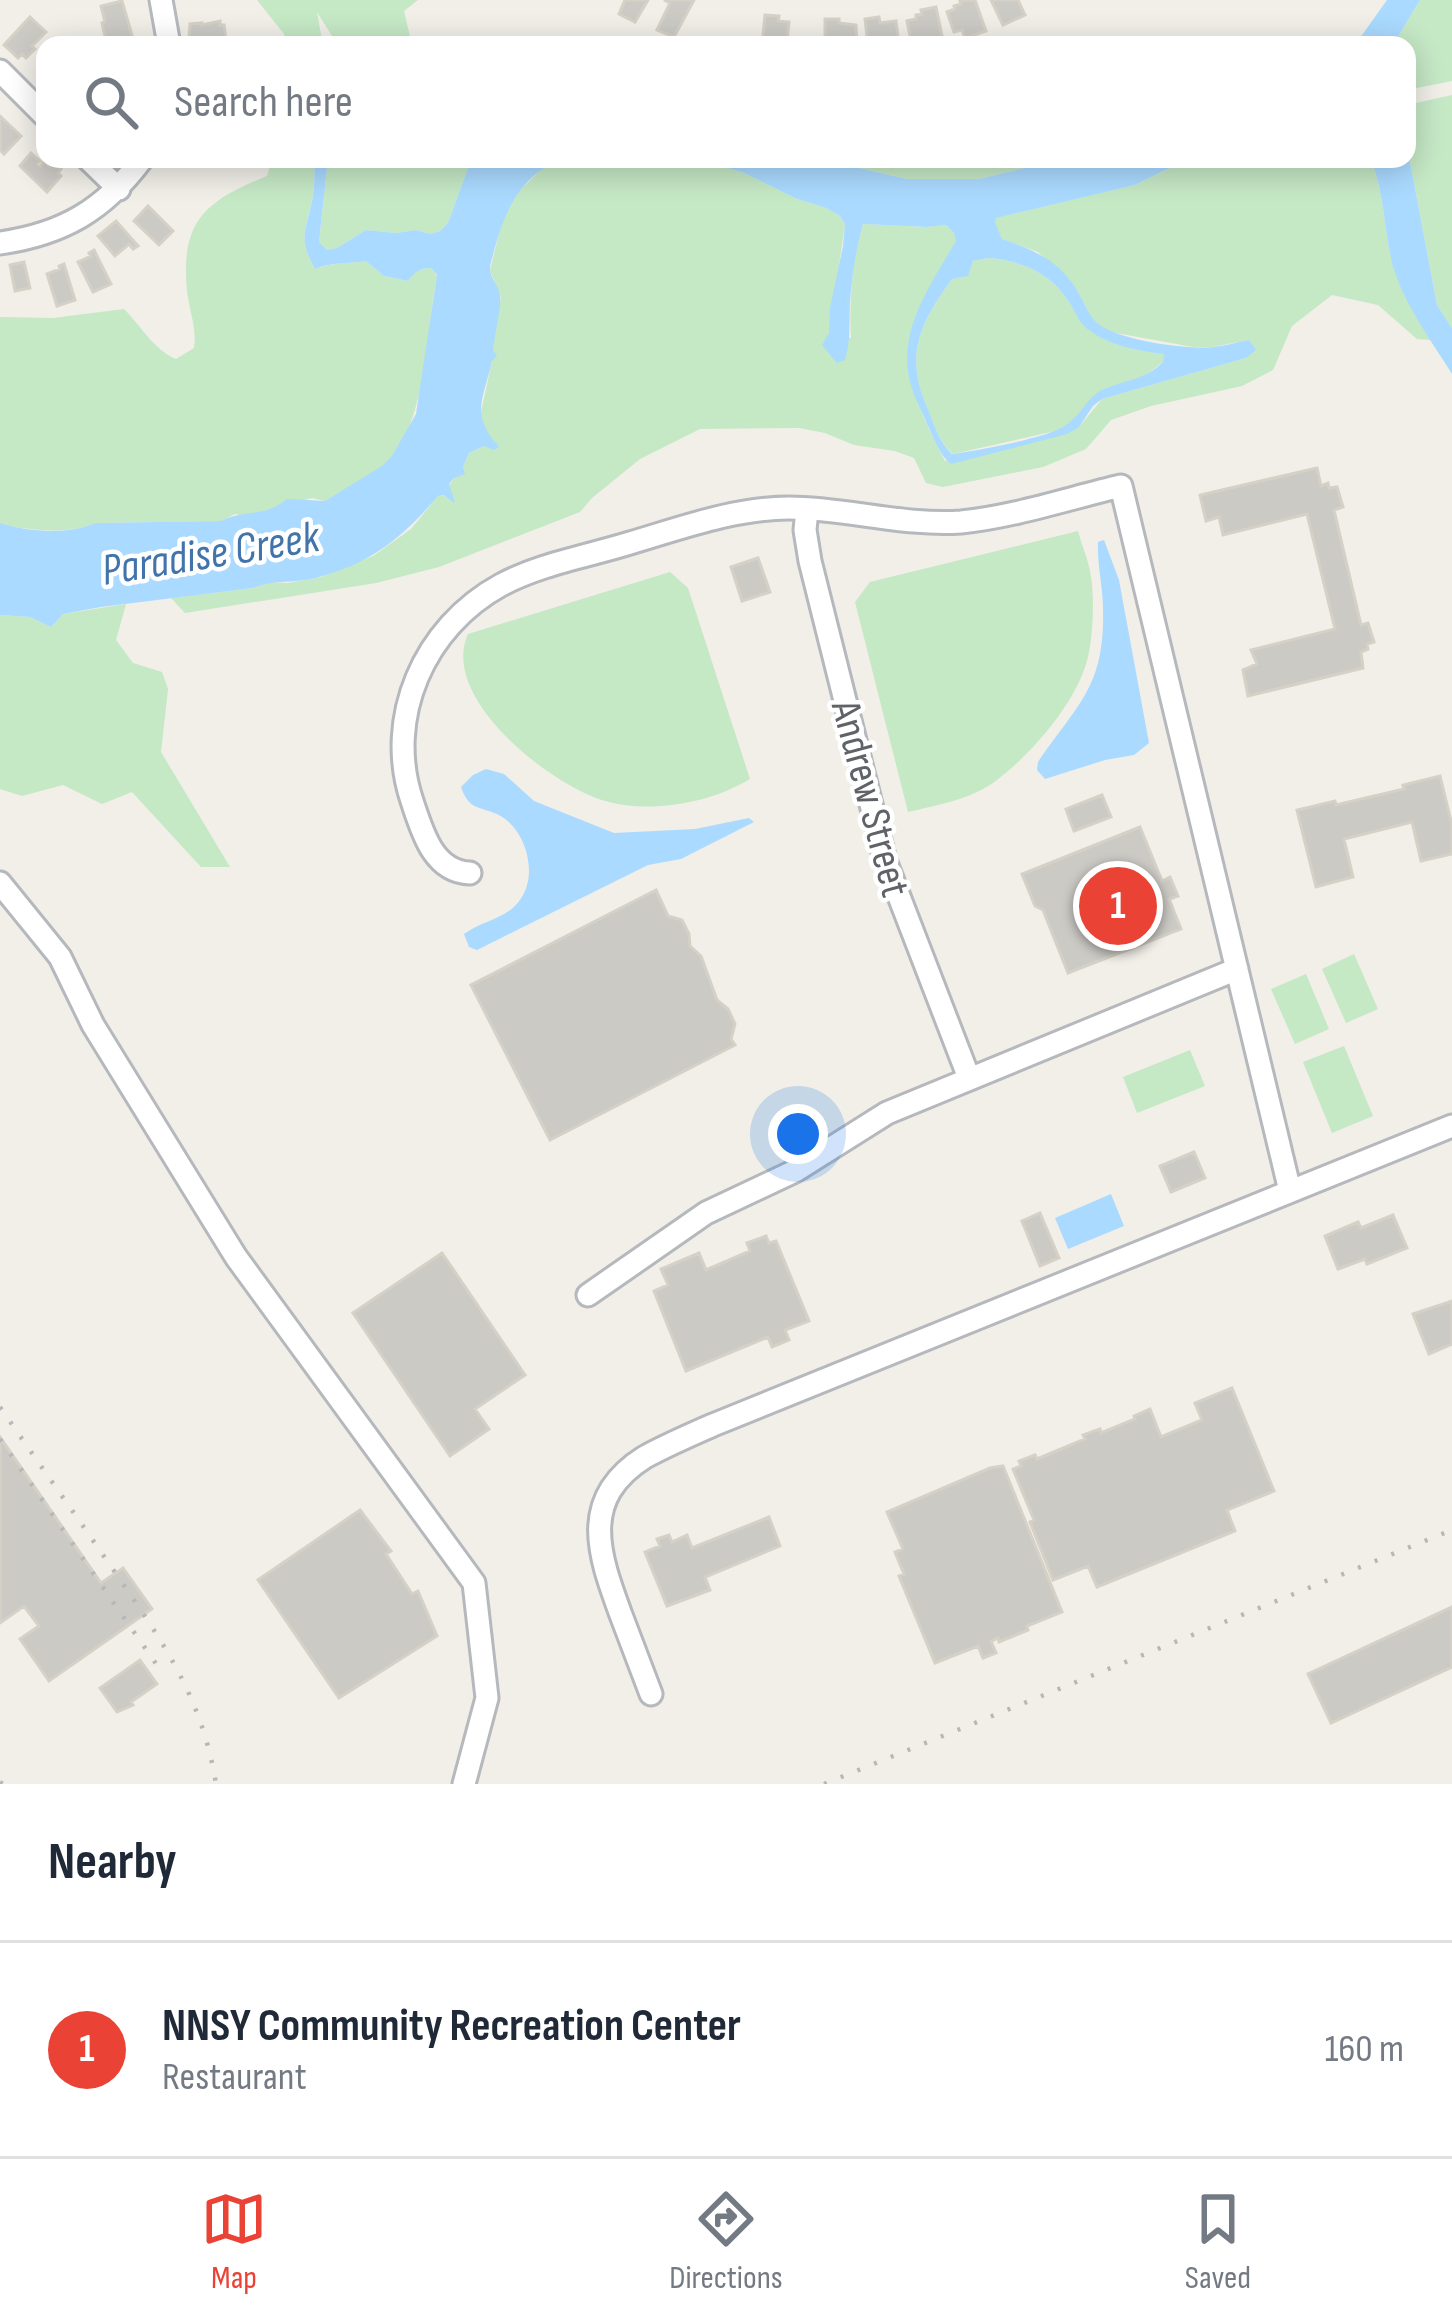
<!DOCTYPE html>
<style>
:root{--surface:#fff;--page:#f2f2f3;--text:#1f2937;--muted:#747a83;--line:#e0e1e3;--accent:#ea4335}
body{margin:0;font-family:"Sofia Sans Condensed",sans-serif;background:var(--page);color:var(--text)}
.you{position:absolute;left:798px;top:1134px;width:42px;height:42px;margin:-30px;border:9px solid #fff;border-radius:50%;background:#1a73e8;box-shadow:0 0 0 18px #1a73e833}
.badge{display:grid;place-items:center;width:78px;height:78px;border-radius:50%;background:var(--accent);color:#fff;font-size:39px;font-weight:700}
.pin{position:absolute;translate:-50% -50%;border:6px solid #fff;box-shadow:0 3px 12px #0006}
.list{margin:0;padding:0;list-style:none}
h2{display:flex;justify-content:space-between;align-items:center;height:156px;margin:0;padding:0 48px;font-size:51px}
h2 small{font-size:39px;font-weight:400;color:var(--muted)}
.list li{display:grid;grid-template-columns:78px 1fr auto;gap:36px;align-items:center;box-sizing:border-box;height:216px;padding:0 48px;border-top:3px solid var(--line)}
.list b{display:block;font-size:45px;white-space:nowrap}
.list p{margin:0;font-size:39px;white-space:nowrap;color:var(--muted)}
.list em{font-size:39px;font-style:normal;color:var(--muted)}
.icon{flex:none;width:66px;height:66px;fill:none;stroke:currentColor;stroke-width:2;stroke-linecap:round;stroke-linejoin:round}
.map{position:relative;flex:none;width:1452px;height:1784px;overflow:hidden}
.search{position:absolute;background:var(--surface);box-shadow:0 6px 30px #0003;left:36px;right:36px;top:36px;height:132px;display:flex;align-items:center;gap:30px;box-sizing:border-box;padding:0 42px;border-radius:24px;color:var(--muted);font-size:45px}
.sheet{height:372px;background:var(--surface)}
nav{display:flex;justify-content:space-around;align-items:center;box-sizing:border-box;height:168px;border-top:3px solid var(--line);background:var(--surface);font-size:33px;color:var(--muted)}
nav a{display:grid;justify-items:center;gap:6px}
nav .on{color:var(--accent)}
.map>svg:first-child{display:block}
</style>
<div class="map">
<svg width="1452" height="1784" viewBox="0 0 1452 1784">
<rect width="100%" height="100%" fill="#f1efe8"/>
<path fill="#c5e8c5" d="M257 0H418L404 11 412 45H331L332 36 317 12 323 45H285L284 34Z
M1420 0H1452V81L1407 90V45H1393Z
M1452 95V328L1437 305 1407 146V105Z
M272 159H315C314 172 315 187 312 200 305 233 298 236 315 269 331 262 348 264 366 261L384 276 408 281C415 272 420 268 431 268L437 276C426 330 427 430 383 466 366 480 343 490 325 501L312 498 245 516 235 514 221 521 95 523C67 535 32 530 3 525L0 523V317L53 318 124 309C141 326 154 350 176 359L194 348C197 327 189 311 187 290 180 220 207 200 267 176Z
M328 159H477L468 168 448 223 440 231 430 234 416 230 396 233 366 230 337 248 327 250 319 242Z
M566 159H698L744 173 797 199 826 208 840 216 845 224 829 334 851 338C849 300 852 261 863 224L927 227 946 225 954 233 957 241C899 338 891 358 945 461L1079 427 1102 399 1246 358 1249 340 1212 347H1193L1105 331 1091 318 1078 291 1038 252 1002 239 994 223 995 218 1135 185 1183 162 1197 159H1371C1384 193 1384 228 1392 262 1399 289 1416 316 1431 340L1417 339 1378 305 1332 295 1292 326 1273 370 1242 386 1151 406 1111 420 1086 449 1043 467 943 487 926 483 914 458 895 451 854 445 825 433 799 428 700 429 640 459 592 498 580 512 439 567 376 583 185 613 171 598 253 588 266 582 288 583 321 577 373 556 411 529 438 496 442 495 453 501 449 485 463 467 469 453 484 446 480 417 492 361 494 328 501 297 490 271 500 229 507 209 521 189 543 168Z
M831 159H1062L979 179H907L841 164Z
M989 258C1022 261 1051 273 1069 302 1075 311 1077 319 1085 326 1105 345 1138 351 1165 354L1163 362 1142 378 1104 389 1080 415 1060 430 953 454C940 442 935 428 929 413 904 357 918 326 952 279L967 276 973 261Z
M1078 531C1082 546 1089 562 1091 577 1095 601 1093 648 1084 670 1070 709 1030 755 997 780 972 799 938 805 908 812L855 602 870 582Z
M670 572 688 588 750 779C711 803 650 814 605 801 550 785 439 698 468 634Z
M126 604 116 640 133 663 162 672 168 689 161 752 230 867H201L132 792 102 804 63 785 22 796 0 789V615L30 617 51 627 63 614Z
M1354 954 1378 1009 1346 1023 1322 969Z
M1306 974 1329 1029 1295 1044 1271 989Z
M1344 1046 1373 1116 1332 1133 1303 1062Z
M1190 1050 1205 1086 1137 1113 1123 1077Z"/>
<path fill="#aadaff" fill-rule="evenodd" d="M1387 0H1420L1393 45H1355Z
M1407 146 1437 305 1452 328V374C1431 340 1403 303 1392 263 1384 228 1384 193 1371 159H1407Z
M315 159H328L319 242 327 250 337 248 366 230 396 233 416 230 430 234 440 231 448 223 468 168 477 159H566C523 170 504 211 494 251 493 257 490 263 490 269 490 278 499 286 500 295 502 304 494 338 493 351L497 355 492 361C483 401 470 414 499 447L494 450 484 446 469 453 463 467 465 474 454 478 449 484 455 503 443 495 438 496C404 536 372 563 319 577 297 584 273 579 253 588L101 607 63 614 51 627 30 617 0 615V523C27 532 68 535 95 523L221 521C244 509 264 518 287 499L325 501 382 466 392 456 416 414 437 275 431 268C420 268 415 272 408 281L384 276 366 261C348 264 330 262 315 269 298 237 305 234 312 201 315 187 314 173 315 159Z
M698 159H831L841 164 907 179H979L1062 159H1197L1182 162 1135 185 996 218 995 223 1002 239C1034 250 1058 260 1077 290 1084 301 1087 313 1096 322 1115 340 1187 350 1213 347 1225 346 1237 342 1249 340L1256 350 1246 358 1102 399 1093 406 1079 427 1067 434 951 464C939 455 934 438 927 424 920 407 910 390 908 371 902 323 933 281 956 241L954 233 946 225 927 227 863 224C856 249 852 276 850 302 849 323 851 339 845 360L837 363 822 345 829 333 830 308 843 246 845 224 840 216 826 208 797 199 744 173ZM989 258C1022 261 1051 273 1069 302 1075 311 1077 319 1084 326 1105 345 1137 351 1164 354L1163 362C1145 380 1125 380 1104 389 1085 398 1081 417 1063 427 1042 439 979 450 952 454 940 442 935 428 929 412 904 357 918 326 952 279L968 276 973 261Z
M1104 540 1119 580 1149 743 1134 755 1105 760 1045 779 1037 770 1038 762C1078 703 1105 687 1103 609 1103 587 1097 565 1098 542Z
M486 769 504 774 534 801 614 833 695 829 749 818 754 822 681 859 648 865 477 950 469 947 464 934C480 922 500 920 515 906 524 897 529 884 529 871 529 849 518 824 497 814 478 806 469 810 461 787L473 775Z
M1111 1194 1124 1226 1068 1249 1055 1218Z"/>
<path fill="#cccac5" stroke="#d6d1c6" stroke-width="3" d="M625 0H648L635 22 619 14Z
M664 0H694L674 37 657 30 670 3Z
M975 0 986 31 965 38 962 30 954 32 947 12 955 9 954 6 961 4 960 1Z
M991 0H1018L1025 15 1003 25Z
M122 1 134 42 132 45H107L102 23 105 22 101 6Z
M936 7 944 45H921L920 40 911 41 907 21 916 19V15L922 14 921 10Z
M765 15 779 16 778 21 789 22 787 43 762 45Z
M30 17 46 32 32 46 35 49 26 58 22 54 18 58 4 45Z
M879 17 880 23 896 21 899 44 868 45 865 19Z
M825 19H839V23L856 25 857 45H825Z
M220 21V25H224L226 39 211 41V38L193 43 192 38H189L190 24 202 23V25Z
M0 116 21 136 4 154 0 150Z
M31 153 40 161 37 164 40 167 44 161 49 166 52 162 61 169 58 173 61 176 47 192 20 166Z
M148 206 173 231 159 245 134 221Z
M116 221 138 246 133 249 129 244 115 256 98 236Z
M94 250 111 284 93 292 78 262 91 256 89 253Z
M24 262 30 288 15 291 10 265Z
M64 264 75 300 57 306 47 274 60 269 59 266Z
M1317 468 1321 486 1328 483 1329 488 1337 487 1343 507 1334 510 1361 625 1368 623 1374 642 1367 644 1368 649 1361 652 1363 668 1248 696 1243 670 1257 664 1251 650 1335 629 1307 514 1223 535 1219 517 1206 521 1200 495Z
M758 558 770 592 742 601 731 567Z
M1440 776 1452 825V854L1421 861 1412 822 1344 839 1353 877 1316 887 1297 810 1335 801 1336 805 1404 789 1403 785Z
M1102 795 1111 817 1074 831 1066 809Z
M1140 827 1162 881 1170 877 1178 896 1169 899 1181 929 1068 973 1043 910 1035 906 1022 874Z
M656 890 668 916 682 920 689 934 690 946 701 956 717 1000 728 1009 735 1024 731 1039 735 1045 550 1140 471 985Z
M1194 1152 1205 1178 1171 1192 1160 1166Z
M1040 1213 1059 1258 1040 1266 1022 1221Z
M1393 1215 1407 1248 1367 1264 1365 1259 1338 1269 1325 1236 1358 1222 1361 1228Z
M766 1236 769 1243 776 1241 809 1321 785 1330 789 1340 772 1347 768 1337 686 1371 654 1291 668 1285 661 1269 699 1253 706 1270 750 1251 747 1243Z
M442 1253 525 1375 475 1409 489 1429 450 1456 353 1313Z
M1452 1301V1344L1429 1354 1413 1314Z
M1232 1388 1274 1491 1227 1510 1235 1531 1097 1587 1088 1566 1053 1580 1030 1522 1034 1520 1013 1469 1021 1466 1019 1461 1035 1455 1037 1459 1085 1439 1083 1435 1100 1429 1101 1433 1135 1419 1134 1416 1150 1409 1161 1437 1202 1420 1195 1403Z
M0 1437 101 1583 123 1568 152 1609 49 1681 20 1639 39 1626 24 1606 0 1623Z
M1003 1466 1062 1612 1027 1626 1028 1630 999 1642 998 1638 991 1641 996 1653 983 1658 978 1646 935 1663 899 1576 904 1574 895 1552 903 1549 887 1512 990 1468Z
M360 1510 391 1551 386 1554 412 1594 418 1591 437 1636 339 1698 258 1580Z
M769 1517 780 1546 705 1577 710 1590 667 1606 645 1552 660 1546 657 1539 669 1535 672 1542 687 1535 692 1548Z
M1452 1607V1667L1331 1723 1308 1674Z
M140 1660 157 1684 131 1702 133 1705 117 1712 100 1688Z"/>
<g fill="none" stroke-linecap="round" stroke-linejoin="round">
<g stroke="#b5b8bc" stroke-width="27">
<path id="minor" d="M161 0 169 45
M0 71 45 116
M88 159 119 189
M0 243C63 234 104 210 142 159
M807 509 805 530 810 561 885 860 969 1078
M470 873C433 872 422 831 412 801 384 718 424 627 501 585 540 564 588 556 630 543 681 528 735 508 789 508 846 508 904 526 961 522 1013 517 1070 498 1121 486L1290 1191
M0 883 60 957 93 1025 236 1257 474 1583 487 1698 464 1784
M588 1295 706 1213 795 1171 887 1113 1237 969
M651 1694C641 1668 631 1641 621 1615 599 1555 578 1499 645 1457 667 1445 690 1435 713 1425L1452 1126"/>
</g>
<use href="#minor" stroke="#fff" stroke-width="21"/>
<path stroke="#b6b7b8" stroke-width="4.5" stroke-dasharray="3 15" stroke-linecap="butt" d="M0 1407C37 1461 75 1514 112 1568 161 1639 202 1696 216 1784
M0 1439 161 1671
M0 1782 3 1784
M824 1784 1452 1530"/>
</g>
<g text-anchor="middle" stroke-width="9" stroke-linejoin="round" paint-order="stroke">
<g font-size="42" fill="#5f6368" stroke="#fff">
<text transform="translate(872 798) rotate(75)" y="15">Andrew Street</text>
</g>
<g font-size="45" font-style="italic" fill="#4174aa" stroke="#fff">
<text transform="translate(210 552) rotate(-9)" y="16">Paradise Creek</text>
</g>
</g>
</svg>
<div class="you"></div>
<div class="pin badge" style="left:1118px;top:906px">1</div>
<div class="search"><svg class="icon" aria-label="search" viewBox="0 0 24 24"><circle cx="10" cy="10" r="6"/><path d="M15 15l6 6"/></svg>Search here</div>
</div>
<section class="sheet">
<h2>Nearby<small></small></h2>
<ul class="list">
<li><span class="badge">1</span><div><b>NNSY Community Recreation Center</b><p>Restaurant</p></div><em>160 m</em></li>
</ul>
</section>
<nav>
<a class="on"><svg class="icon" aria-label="map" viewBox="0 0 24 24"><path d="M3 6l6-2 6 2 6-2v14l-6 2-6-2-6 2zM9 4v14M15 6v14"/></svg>Map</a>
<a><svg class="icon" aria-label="directions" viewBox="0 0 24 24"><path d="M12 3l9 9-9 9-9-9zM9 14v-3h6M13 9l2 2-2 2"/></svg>Directions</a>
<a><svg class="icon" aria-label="saved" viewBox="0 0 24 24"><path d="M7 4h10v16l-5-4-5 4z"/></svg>Saved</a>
</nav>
